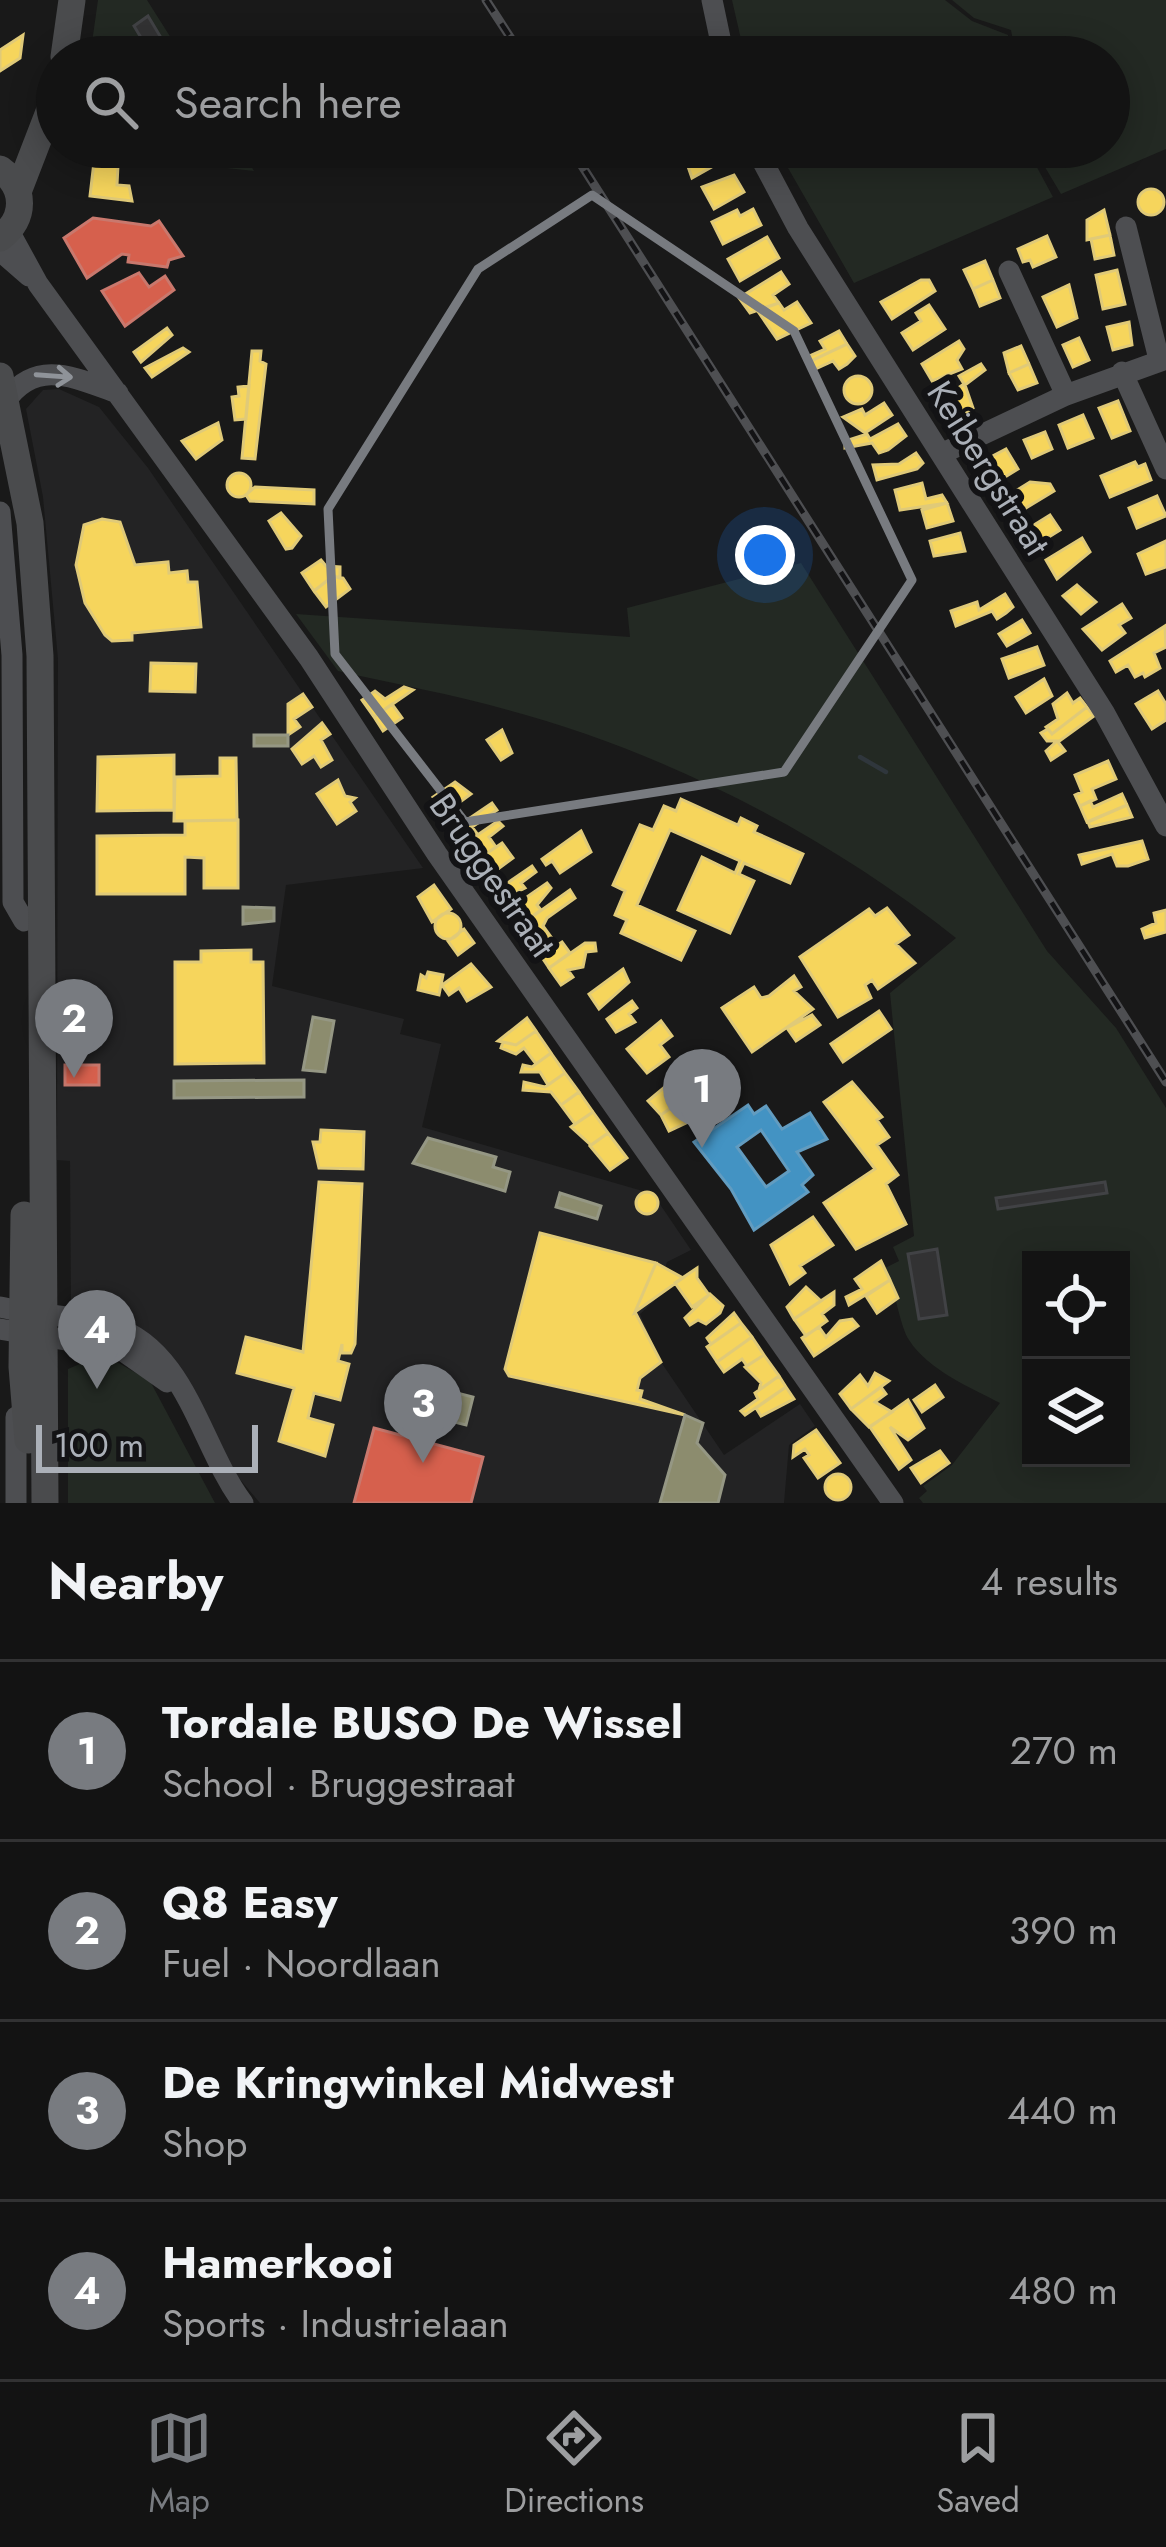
<!DOCTYPE html>
<meta charset="utf-8">
<style>
:root{--surface:#131313;--page:#202021;--text:#f1f3f6;--muted:#9d9ea0;--line:#323233;--accent:#787b80}
body{margin:0;font-family:Jost,sans-serif;background:var(--page);color:var(--text)}
.controls{position:absolute;right:36px;bottom:36px;display:grid;overflow:hidden;border-radius:0px;box-shadow:0 6px 30px #0003}
.controls button{width:108px;height:108px;display:grid;place-items:center;padding:0;border:0;border-bottom:3px solid var(--line);background:var(--surface);color:var(--text);font:60px sans-serif}
.scale{position:absolute;left:36px;bottom:30px;width:222px;box-sizing:border-box;padding-left:12px;border:6px solid #abb0b8;border-top:0;font-size:33px;line-height:42px;white-space:nowrap;color:#abb0b8;-webkit-text-stroke:9px #131315;paint-order:stroke}
.you{position:absolute;left:765px;top:555px;width:42px;height:42px;margin:-30px;border:9px solid #fff;border-radius:50%;background:#1a73e8;box-shadow:0 0 0 18px #1a73e833}
.badge{display:grid;place-items:center;width:78px;height:78px;border-radius:50%;background:var(--accent);color:#fff;font-size:39px;font-weight:700}
.pin{position:absolute;translate:-50% -99px;filter:drop-shadow(0 3px 6px #0008)}
.pin::after{content:'';position:absolute;top:63px;width:42px;height:36px;background:inherit;clip-path:polygon(0 0,100% 0,50% 100%)}
.list{margin:0;padding:0;list-style:none}
h2{display:flex;justify-content:space-between;align-items:center;height:156px;margin:0;padding:0 48px;font-size:51px}
h2 small{font-size:39px;font-weight:400;color:var(--muted)}
.list li{display:grid;grid-template-columns:78px 1fr auto;gap:36px;align-items:center;box-sizing:border-box;height:180px;padding:0 48px;border-top:3px solid var(--line)}
.list b{display:block;font-size:45px;white-space:nowrap}
.list p{margin:0;font-size:39px;white-space:nowrap;color:var(--muted)}
.list em{font-size:39px;font-style:normal;color:var(--muted)}
.icon{flex:none;width:66px;height:66px;fill:none;stroke:currentColor;stroke-width:2;stroke-linecap:round;stroke-linejoin:round}
.map{position:relative;flex:none;width:1166px;height:1503px;overflow:hidden}
.search{position:absolute;background:var(--surface);box-shadow:0 6px 30px #0003;left:36px;right:36px;top:36px;height:132px;display:flex;align-items:center;gap:30px;box-sizing:border-box;padding:0 42px;border-radius:66px;color:var(--muted);font-size:45px}
.sheet{height:876px;background:var(--surface)}
nav{display:flex;justify-content:space-around;align-items:center;box-sizing:border-box;height:168px;border-top:3px solid var(--line);background:var(--surface);font-size:33px;color:var(--muted)}
nav a{display:grid;justify-items:center;gap:6px}
nav .on{color:var(--accent)}
.map>svg:first-child{display:block}
</style>
<div class="map">
<svg width="1166" height="1503" viewBox="0 0 1166 1503">
<rect width="100%" height="100%" fill="#191919"/>
<path fill="#232324" d="M59 389 99 407 148 468 423 868 286 885 272 986 404 1019 400 1034 441 1044 422 1127 653 1194 691 1250 667 1262 660 1283 666 1290 640 1314 661 1362 724 1455 800 1404 815 1426 789 1445 784 1503H260L227 1464 150 1336 71 1301 70 1161 57 1160 58 659 43 497 26 409 43 390Z"/>
<path fill="#232923" fill-rule="evenodd" d="M98 0H147L183 57H90Z
M732 0H945L972 21 1008 35 1010 57H745Z
M952 0H1166V149L1061 194 1033 147H1109V57H1016L1011 30 974 18Z
M81 147H239L254 171 80 152Z
M776 147H1026L1053 197 854 283Z
M801 563 1047 951 1116 1028 1166 1108V1503H923L919 1498 927 1491 923 1486 952 1465 1000 1403C972 1388 929 1371 909 1340 900 1327 895 1288 885 1268L899 1261 893 1247 914 1236 890 993 956 938C828 836 668 753 508 710 452 694 394 684 338 671L296 614 630 637 627 608ZM1031 1260H1121V1458H1031Z
M103 1354 150 1381 215 1503H68V1369Z"/>
<path fill="#f6d55c" stroke="#e0ca78" stroke-width="3" d="M23 35 20 58 0 71V50Z
M698 147H719L726 159 692 178 684 155Z
M94 162 118 165 117 185 129 186 132 201 90 196Z
M734 175 744 192 714 209 702 187Z
M1138 202a13 13 0 1 1 26 0a13 13 0 1 1-26 0Z
M753 209 761 225 723 244 712 222 737 210 740 216Z
M1104 210 1110 235 1087 240V220Z
M1110 235 1114 255 1095 259 1091 239Z
M1047 236 1056 257 1033 267 1030 260 1023 262 1018 249Z
M767 237 779 258 740 281 728 259Z
M985 261 993 280 973 289 964 270Z
M1117 270 1125 304 1103 309 1096 275Z
M781 272 789 284 773 295 779 303 750 313 739 298Z
M921 280H929L935 291 892 319 881 302Z
M993 280 1000 298 980 306 973 289Z
M1069 285 1077 318 1057 327 1043 297Z
M797 302 811 323 777 339 757 310 779 303 784 310Z
M929 305 945 329 913 350 902 333 921 321 916 313Z
M1129 322 1132 345 1113 350 1107 327Z
M167 328 172 335 141 362 134 352Z
M839 331 847 344 809 362 807 357 825 349 820 341Z
M1079 338 1089 360 1073 367 1063 345Z
M959 341 964 349 957 360 962 369 932 381 922 364Z
M847 344 855 356 847 364 839 369 833 361 813 370 809 362Z
M1021 346 1029 364 1009 373 1004 353Z
M183 348 189 352 152 377 145 368Z
M252 351H261L260 361 266 364 255 459 242 458Z
M981 364 985 370 965 385 973 408 956 418 943 398 964 384 959 376Z
M1029 364 1037 383 1018 390 1009 373Z
M844 390a14 14 0 1 1 28 0a14 14 0 1 1-28 0Z
M249 386 246 419 235 420 232 397 239 396 238 387Z
M1118 401 1130 431 1112 438 1099 408Z
M884 403 892 415 865 433 843 417 862 409 865 415Z
M1083 415 1093 438 1068 448 1059 425Z
M218 423 222 440 196 459 182 441Z
M898 424 906 436 888 450 879 453 872 443 845 448V441L867 434 870 439Z
M1045 432 1052 449 1032 458 1024 440Z
M1006 449 1018 469 997 482 983 461Z
M916 453 923 463 917 469 877 480 873 465 899 464Z
M1135 462 1138 467 1145 464 1151 480 1110 497 1101 476Z
M227 485a12 12 0 1 1 24 0a12 12 0 1 1-24 0Z
M1030 482 1050 484 1054 491 1016 514 1006 497Z
M922 483 926 499 942 495 947 503 900 510 895 490Z
M255 487 314 490V504L250 501 246 495Z
M1157 496 1166 516 1137 528 1129 508Z
M947 503 953 521 927 528 922 510Z
M281 513 301 536 292 548 286 549 269 521Z
M1050 515 1060 530 1036 545 1026 530Z
M102 519 120 522 135 565 168 562 169 573 187 571 188 582H197L201 627 132 633V640L112 641 105 635 85 603 76 565 84 525Z
M960 533 965 551 934 556 930 541Z
M1082 538 1090 552 1057 579 1046 560Z
M1166 541V567L1146 574 1138 554Z
M321 560 326 566 340 567V578L333 576 314 591 302 573Z
M333 576 343 578 350 589 326 607 314 591Z
M1077 585 1096 602 1081 614 1063 596Z
M1005 594 1013 607 1006 613 997 619 992 611 956 626 951 611 977 602 979 610Z
M1122 604 1131 618 1119 625 1125 633 1102 650 1083 629Z
M1022 620 1030 633 1007 646 999 634Z
M1165 626 1166 647 1154 653 1160 668 1145 677 1143 673 1135 677 1128 665 1116 672 1110 661Z
M1037 647 1044 665 1009 678 1002 659Z
M151 663 196 664 195 692 150 691Z
M1044 679 1052 696 1026 713 1016 697Z
M404 687 413 690 374 717 362 700 375 691 385 699Z
M1158 691 1166 704V720L1152 729 1136 704Z
M1067 693 1073 703 1080 698 1087 707 1052 734 1046 727 1058 719 1053 704Z
M303 694 312 707 294 719 300 727 288 735V704Z
M392 704 402 718 383 731 374 717Z
M1087 707 1094 716 1058 742 1065 751 1051 760 1046 751 1057 741H1047L1041 733 1048 729 1052 734Z
M322 723 330 734 321 740 332 760 321 767 314 756 302 764 292 749Z
M502 730 512 753 501 760 487 740Z
M174 755V810L97 811 98 757Z
M220 758H236L237 820 174 821 175 777 220 776Z
M1108 761 1116 779 1092 789 1096 799 1080 806 1075 795 1082 792 1075 775Z
M338 780 345 796 355 798 350 802 356 811 337 824 317 794Z
M455 782 471 794 445 813 433 797Z
M1122 794 1127 805 1087 822 1080 806 1090 801 1093 807Z
M681 799 738 825 741 818 757 826 754 832 803 854 790 883 744 863 739 874 754 881 730 933 678 910 702 857 735 873 740 861 670 830 637 905 695 931 681 960 621 933 627 920 615 915 625 891 613 885 640 825 653 830 664 806 676 811Z
M492 803 497 810 472 827 478 835 463 845 452 830Z
M1127 805 1132 817 1090 827 1088 822Z
M238 820V888H204V858L185 857V894H97V836L185 835V821Z
M498 821 503 826 489 837 496 847 474 862 463 845Z
M581 831 591 852 560 873 552 861 546 865 542 859Z
M1142 841 1148 859 1128 866H1117L1112 854 1082 864 1079 855Z
M502 843 513 858 486 878 474 862Z
M532 866 536 872 521 883 525 888 501 900 496 891Z
M547 883 551 888 537 905 541 910 519 926 508 910Z
M434 885 451 909 432 922 418 897Z
M570 890 575 898 547 918 543 926 551 937 535 948 519 926Z
M887 908 909 935 896 944 915 963 878 989 872 980 865 985 871 998 838 1017 800 957 869 909 875 916Z
M1166 910V932L1145 938 1142 929 1156 923 1154 913Z
M435 926a13 13 0 1 1 26 0a13 13 0 1 1-26 0Z
M464 929 474 943 458 955 448 941Z
M562 942 570 953 549 968 541 956Z
M585 943H595L596 951 586 952 583 967 568 970 573 977 561 985 549 968Z
M251 950V962H263L264 1063 175 1064V962H201V951Z
M471 964 491 987 467 1001 459 988 449 995 442 985Z
M623 969 629 982 599 1009 589 994Z
M428 972 443 975 439 995 418 990 421 975 426 978Z
M794 976 801 987 794 991 813 1009 752 1052 722 1008 754 987 761 998 769 996Z
M632 1001 637 1008 629 1014 635 1022 616 1032 607 1019Z
M879 1011 891 1029 843 1062 831 1044Z
M812 1015 820 1025 796 1041 787 1028Z
M527 1018 536 1031 516 1045 498 1041Z
M661 1021 672 1036 660 1045 669 1057 647 1073 627 1049Z
M536 1031 551 1053 536 1064 524 1048 516 1054 501 1048 503 1042 516 1045Z
M551 1053 565 1073 548 1085 540 1072H521L523 1065 532 1067Z
M565 1073 579 1092 561 1105 551 1092 523 1090 524 1082 545 1087Z
M704 1074 708 1081 661 1115 648 1101 667 1085 676 1095Z
M708 1081 702 1094 685 1105 692 1115 686 1123 669 1131 661 1115Z
M852 1082 882 1117 877 1120 889 1137 877 1145 898 1175 886 1184 906 1224 856 1249 824 1203 875 1169 824 1102Z
M579 1092 593 1112 575 1124 561 1105Z
M593 1112 608 1133 591 1145 571 1127Z
M321 1130 364 1132 363 1169 319 1168 313 1142H320Z
M608 1133 627 1158 610 1170 590 1146Z
M319 1182 362 1184 355 1344 351 1353H342V1344L338 1361 349 1364 340 1400 314 1393 308 1418 333 1425 325 1456 279 1441 294 1388 237 1373 246 1337 303 1352Z
M636 1203a11 11 0 1 1 22 0a11 11 0 1 1-22 0Z
M813 1217 833 1245 800 1266 805 1273 790 1284 771 1245Z
M540 1233 656 1263 635 1312 661 1362 640 1378 637 1390 642 1391 640 1399 685 1415 509 1376 505 1369Z
M881 1261 890 1280 849 1305 846 1297 862 1289 855 1279Z
M656 1263 683 1278 635 1312Z
M697 1268V1278L709 1295 692 1307 675 1283Z
M890 1280 898 1298 877 1313 866 1296Z
M806 1287 821 1301 794 1319 787 1307Z
M834 1292V1305L822 1314 827 1321 806 1336 794 1319Z
M710 1294 723 1306 720 1313 706 1324 698 1320 690 1325 685 1318Z
M734 1313 741 1323 711 1344 707 1338Z
M852 1319 858 1326 814 1356 802 1338 819 1327 826 1337 840 1321Z
M741 1323 752 1337 717 1362 707 1347Z
M752 1337 764 1355 747 1366 742 1359 724 1372 717 1362Z
M764 1355 779 1376 759 1390 761 1383 745 1367Z
M875 1373 889 1381 851 1409 840 1394 860 1375 868 1386Z
M779 1376 786 1387 745 1415 741 1411 758 1399 755 1393Z
M935 1385 943 1397 922 1412 914 1400Z
M786 1387 794 1399 761 1416 756 1408Z
M881 1387 886 1394 875 1402 892 1412 869 1427 851 1409Z
M908 1400 924 1428 908 1440 890 1427 911 1460 899 1469 870 1427Z
M816 1430 840 1463 818 1478 804 1458 809 1455 805 1449 793 1457 794 1445Z
M940 1451 949 1463 921 1483 911 1468Z
M825 1487a13 13 0 1 1 26 0a13 13 0 1 1-26 0Z"/>
<path fill="#d6604d" stroke="#c9786d" stroke-width="3" d="M93 218 151 226 159 221 183 256 169 260 167 267 128 262 129 255 122 254 87 278 64 238Z
M139 273 149 287 165 276 174 290 125 326 102 291Z
M65 1065H99V1085H65Z
M374 1428 483 1457 471 1503H354Z"/>
<path fill="#4393c3" stroke="#629cc0" stroke-width="3" fill-rule="evenodd" d="M748 1105 754 1114 766 1106 782 1129 810 1113 827 1139 797 1152 813 1175 802 1185 808 1192 754 1230 731 1189 694 1142ZM761 1130 789 1171 766 1187 737 1147Z"/>
<path fill="#8c8c6e" stroke="#959784" stroke-width="3" d="M254 735H288V746H254Z
M243 907 274 908V921L243 924Z
M313 1017 334 1021 325 1072 303 1070Z
M304 1080V1097L174 1098V1081Z
M428 1138 496 1157 493 1167 510 1172 505 1191 413 1163Z
M560 1193 601 1206 597 1219 556 1207Z
M445 1390 473 1397 466 1425 438 1418Z
M685 1415 703 1423 697 1443 725 1475 718 1503H660Z"/>
<g fill="none" stroke-linecap="round" stroke-linejoin="round">
<path stroke="#2f363c" stroke-width="4.5" d="M860 757 886 772"/>
</g>
<path fill="#323233" stroke="#414245" stroke-width="3" d="M148 16 166 46 152 56 134 26Z
M1105 1182 1107 1193 998 1209 996 1198Z
M937 1249 947 1315 919 1319 908 1254Z"/>
<g fill="none" stroke-linecap="round" stroke-linejoin="round">
<path stroke="#4d4e51" stroke-width="21" d="M712 0 724 57
M755 147 798 228 1104 712 1166 826
M1126 227 1159 359
M9 231 38 284 309 658 437 854 893 1503
M0 251 29 276
M1009 271 1066 395
M1122 372 1166 469
M5 402C36 357 75 378 118 393
M941 454 1066 395 1166 359
M0 512 12 655 13 902 24 921
M0 1307C36 1315 77 1315 112 1326 187 1350 200 1446 243 1503
M0 1329 120 1349 167 1382
M16 1503V1417"/>
<path stroke="#4a4b4d" stroke-width="27" d="M64 57 72 0
M0 169C26 188 26 218 0 238
M18 192 57 91
M0 376 30 523 40 656 45 1503
M24 1215 22 1367 28 1440"/>
<g stroke="#4e4f52" stroke-width="9">
<path id="rail" d="M486 0 523 57
M570 147 1166 1082"/>
</g>
<use href="#rail" stroke="#131315" stroke-width="4.5" stroke-dasharray="14" stroke-linecap="butt"/>
</g>
<defs><path id="oneway-shaft" d="M-6 0H5M1.5-3L5.5 0L1.5 3" fill="none" stroke-width="1.6" stroke-linecap="round" stroke-linejoin="round" transform="scale(3)"/></defs>
<use stroke="#8f9399" href="#oneway-shaft" transform="translate(54 376) rotate(4)"/>
<path fill="none" stroke="#787b80" stroke-width="9" stroke-linejoin="round" d="M592 195 794 331 912 580 784 772 465 822 335 654 328 509 478 269Z"/>
<g text-anchor="middle" stroke-width="12" stroke-linejoin="round" paint-order="stroke">
<g font-size="36" fill="#abb0b8" stroke="#131315">
<text transform="translate(989 468) rotate(58)" y="13">Keibergstraat</text>
<text transform="translate(493 875) rotate(55)" y="13">Bruggestraat</text>
</g>
</g>
</svg>
<div class="controls">
<button><svg class="icon" aria-label="locate" viewBox="0 0 24 24"><circle cx="12" cy="12" r="6"/><path d="M12 2v4M12 18v4M2 12h4M18 12h4"/></svg></button>
<button><svg class="icon" aria-label="layers" viewBox="0 0 24 24"><path d="M12 4l9 5-9 5-9-5zM3 14l9 5 9-5"/></svg></button>
</div>
<div class="scale">100 m</div>
<div class="you"></div>
<div class="pin badge" style="left:702px;top:1148px">1</div>
<div class="pin badge" style="left:74px;top:1078px">2</div>
<div class="pin badge" style="left:423px;top:1463px">3</div>
<div class="pin badge" style="left:97px;top:1389px">4</div>
<div class="search"><svg class="icon" aria-label="search" viewBox="0 0 24 24"><circle cx="10" cy="10" r="6"/><path d="M15 15l6 6"/></svg>Search here</div>
</div>
<section class="sheet">
<h2>Nearby<small>4 results</small></h2>
<ul class="list">
<li><span class="badge">1</span><div><b>Tordale BUSO De Wissel</b><p>School · Bruggestraat</p></div><em>270 m</em></li>
<li><span class="badge">2</span><div><b>Q8 Easy</b><p>Fuel · Noordlaan</p></div><em>390 m</em></li>
<li><span class="badge">3</span><div><b>De Kringwinkel Midwest</b><p>Shop</p></div><em>440 m</em></li>
<li><span class="badge">4</span><div><b>Hamerkooi</b><p>Sports · Industrielaan</p></div><em>480 m</em></li>
</ul>
</section>
<nav>
<a class="on"><svg class="icon" aria-label="map" viewBox="0 0 24 24"><path d="M3 6l6-2 6 2 6-2v14l-6 2-6-2-6 2zM9 4v14M15 6v14"/></svg>Map</a>
<a><svg class="icon" aria-label="directions" viewBox="0 0 24 24"><path d="M12 3l9 9-9 9-9-9zM9 14v-3h6M13 9l2 2-2 2"/></svg>Directions</a>
<a><svg class="icon" aria-label="saved" viewBox="0 0 24 24"><path d="M7 4h10v16l-5-4-5 4z"/></svg>Saved</a>
</nav>
